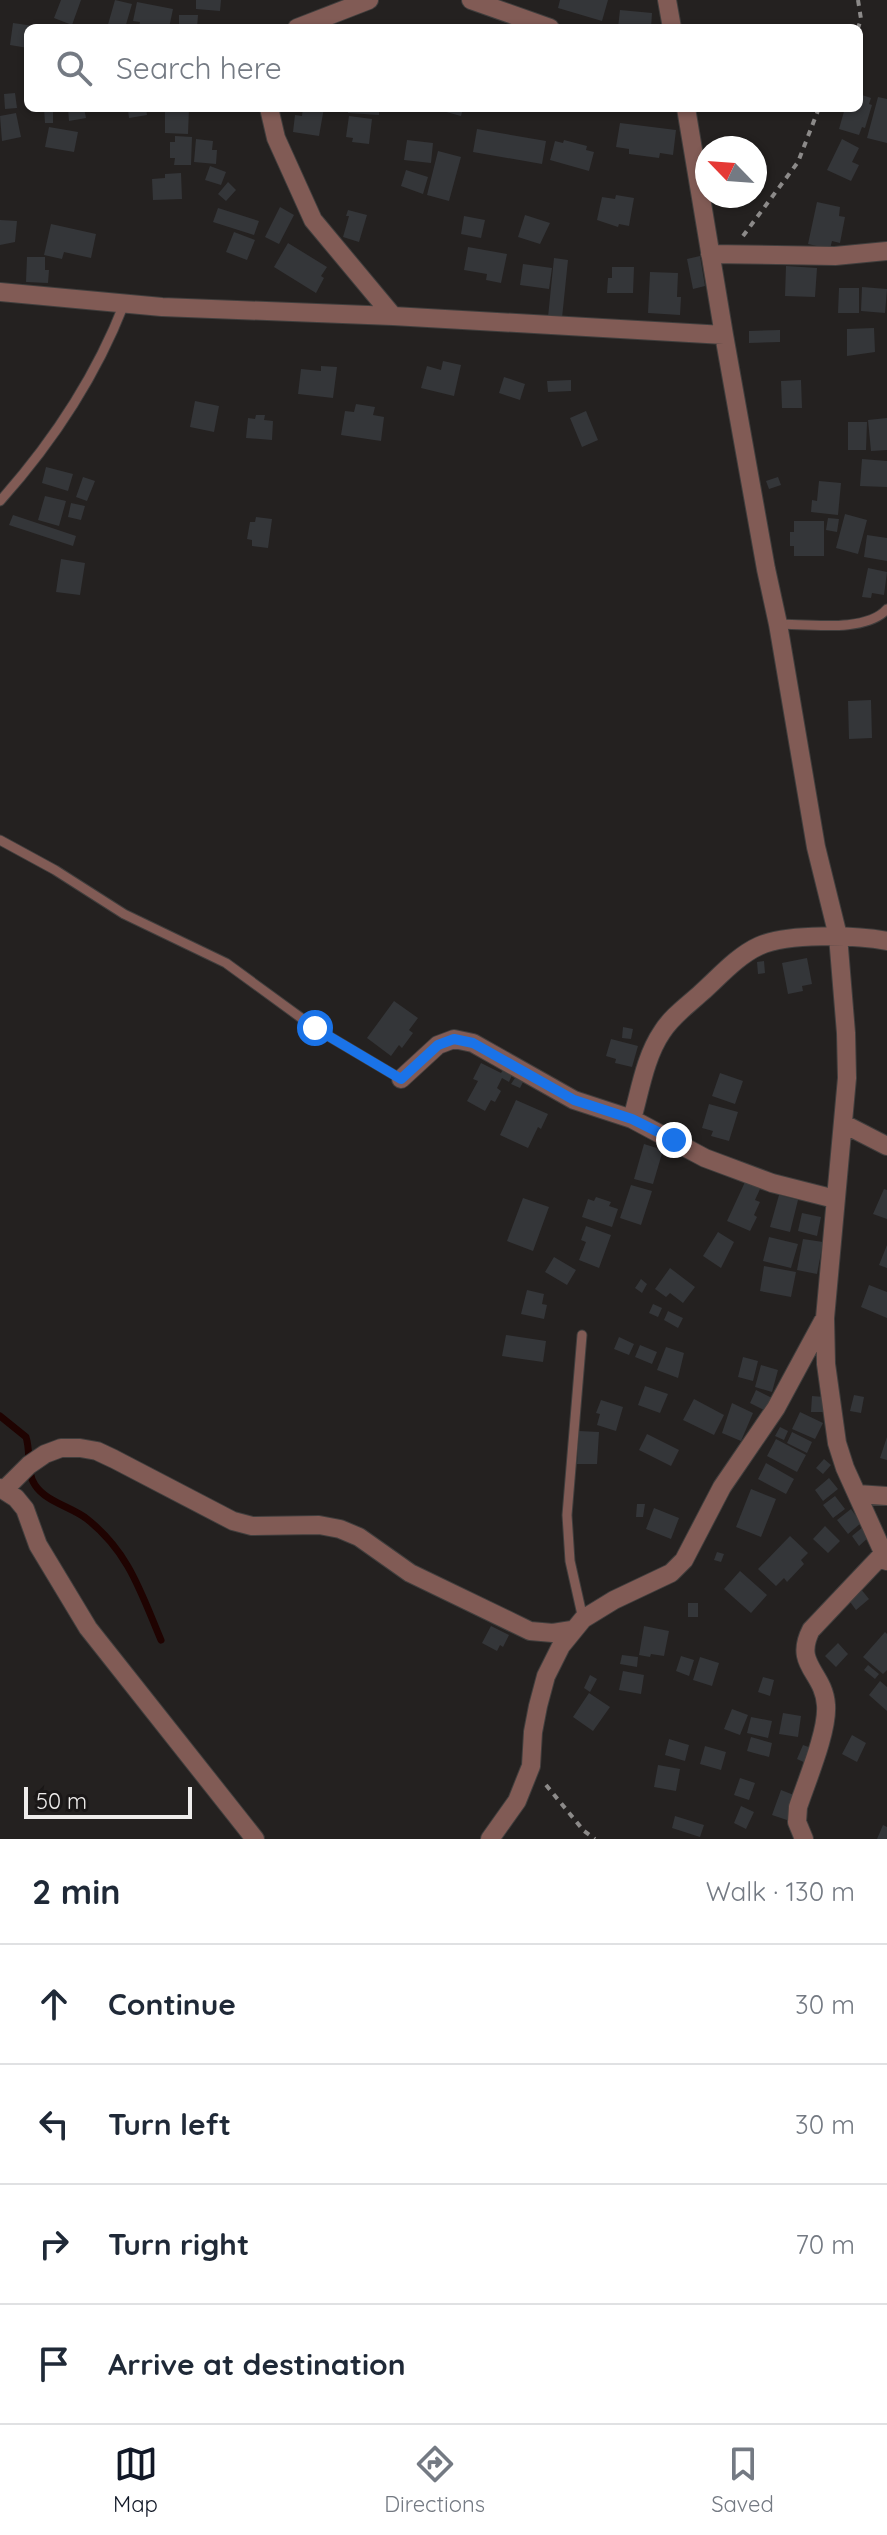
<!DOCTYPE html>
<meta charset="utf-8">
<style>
:root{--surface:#fff;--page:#f6f6f7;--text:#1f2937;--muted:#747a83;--line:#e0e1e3;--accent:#111827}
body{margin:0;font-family:Quicksand,sans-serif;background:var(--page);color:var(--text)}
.compass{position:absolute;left:695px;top:136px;width:72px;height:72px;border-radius:50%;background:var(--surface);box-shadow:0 2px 6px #0004;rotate:295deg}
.scale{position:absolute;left:24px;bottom:20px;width:168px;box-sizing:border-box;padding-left:8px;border:4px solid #efedec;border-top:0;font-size:22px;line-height:28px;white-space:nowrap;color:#efedec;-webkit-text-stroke:6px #1a1717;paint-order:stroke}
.stop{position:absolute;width:24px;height:24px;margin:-18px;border:6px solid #1a73e8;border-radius:50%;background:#fff}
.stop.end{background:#1a73e8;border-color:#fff;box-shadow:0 2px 8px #0008}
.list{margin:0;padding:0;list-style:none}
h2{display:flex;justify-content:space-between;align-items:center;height:104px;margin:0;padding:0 32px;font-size:34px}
h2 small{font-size:26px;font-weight:400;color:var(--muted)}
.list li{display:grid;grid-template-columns:52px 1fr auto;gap:24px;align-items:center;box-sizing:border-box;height:120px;padding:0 32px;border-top:2px solid var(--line)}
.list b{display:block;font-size:30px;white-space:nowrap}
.list em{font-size:26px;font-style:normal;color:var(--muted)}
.icon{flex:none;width:44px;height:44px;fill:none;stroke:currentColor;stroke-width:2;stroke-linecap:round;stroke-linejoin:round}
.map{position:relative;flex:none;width:887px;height:1839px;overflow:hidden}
.search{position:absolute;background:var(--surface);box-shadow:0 2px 6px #0004;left:24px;right:24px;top:24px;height:88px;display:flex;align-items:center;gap:20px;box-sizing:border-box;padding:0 28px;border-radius:12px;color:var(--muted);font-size:30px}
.sheet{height:584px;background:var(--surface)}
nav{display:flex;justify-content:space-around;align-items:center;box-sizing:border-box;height:112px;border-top:2px solid var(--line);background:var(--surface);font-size:22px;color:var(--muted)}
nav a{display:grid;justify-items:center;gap:4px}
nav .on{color:var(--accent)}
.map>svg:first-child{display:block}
</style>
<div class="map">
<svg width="887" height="1839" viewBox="0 0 887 1839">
<rect width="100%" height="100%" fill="#242120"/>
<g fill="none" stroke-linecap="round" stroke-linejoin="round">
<path stroke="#1f0301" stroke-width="7" d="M0 1416 26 1437C31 1452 26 1472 35 1485 46 1502 72 1507 87 1519 129 1552 141 1593 161 1640"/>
</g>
<path fill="#343639" d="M61 0H81L72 25 54 18Z
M115 0 132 4 125 28H107Z
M196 0H221L220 11 196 9Z
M560 0H608L602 21 558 8Z
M137 2 173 9 169 28 139 27 140 22 133 21Z
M620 10 652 13 651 28H618Z
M179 15H198L197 28H179Z
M13 23 34 26 28 28V48L10 45Z
M15 93 17 108 5 109 4 94Z
M859 94 871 98 869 104 872 105 865 128 862 127 859 135 839 129 845 108H859Z
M878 97 887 99V143L867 138Z
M44 108H53V123H45Z
M68 108H84L86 118 69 121Z
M120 108H146L147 115 129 118 128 110 121 111Z
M165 108H189L188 134 165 133Z
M303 108H324L319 136 293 132 295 115 302 116Z
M348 108H379V115L348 113Z
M431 108H463L461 116Z
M16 113 21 137 2 141 0 116Z
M349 116 372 119 369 144 352 142 353 138 346 137Z
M620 123 676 130 673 155 660 153 659 158 629 154V149L616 147Z
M49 127 78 132 74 152 45 147Z
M477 129 546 141 542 164 473 152Z
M175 136 192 137 191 165H174L175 158H170V142H175Z
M196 139 213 141 212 150H217L216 164 194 162Z
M842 139 859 148 852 162 859 165 851 181 827 170Z
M407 140 433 143 431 163 404 160Z
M564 140 587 146 586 150 594 152 589 171 550 160 555 141 563 143Z
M438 151 461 157 449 201 427 195Z
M210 166 226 172 221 185 205 180Z
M406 170 428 177 423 194 401 186Z
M181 173 182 199 153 200 152 179 165 178V174Z
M228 182 236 190 226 201 218 194Z
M616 195 634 198 629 226 619 224 618 227 597 220 602 197 615 199Z
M817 202 840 207 839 216 845 217 840 243 832 241 830 249 808 244Z
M280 207 294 215 279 244 265 237Z
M218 208 259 221 254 235 213 222Z
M348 210 367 215 359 242 343 237 349 216H346Z
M525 215 550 223 540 244 518 237Z
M464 216 485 220 481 238 461 234Z
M0 220 17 221 15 242 0 245Z
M51 224 96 234 91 258 64 252 62 259 44 255Z
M234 232 255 240 247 260 226 252Z
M288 243 327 267 321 276 324 278 316 293 274 267Z
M468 247 507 254 501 283 486 280 487 274 464 270Z
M700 256 705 286 693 289 687 259Z
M27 257H45V270H49L48 283 26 282Z
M554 258 568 260 562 318 548 317Z
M523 264 552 268 549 289 520 285Z
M786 266 817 268 815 297 785 296Z
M612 267H634L633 293H607L608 278H612Z
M650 272 678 273 677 297H681L680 315 648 313Z
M862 287 887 289 885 313 861 311Z
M839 288H859V313H838Z
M874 328 875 352 847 356V329Z
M780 330V342L749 343V331Z
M443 361 461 365 454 396 421 388 427 366 441 370Z
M321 366 337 367 333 398 298 394 301 369 321 371Z
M504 377 525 384 520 400 499 393Z
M571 380V391L548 392 547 381Z
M801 380 802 408H782L781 381Z
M195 401 219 406 214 432 190 427Z
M356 404 375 407 373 415 384 417 381 441 341 435 345 411 354 412Z
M586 411 598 440 582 447 570 418Z
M256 415H265L264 420 273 421 272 440 246 438 248 418 255 419Z
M887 418V450L871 451 868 420Z
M848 422H867L866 450H848Z
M862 459 887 461V487L860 486Z
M46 467 73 474 68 491 42 483Z
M83 477 95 481 87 501 76 497Z
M778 477 781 485 769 489 766 481Z
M819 481 841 483 838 515 811 512 812 500 817 501Z
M45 496 66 501 59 526 38 520Z
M71 503 85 506 81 520 68 517Z
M845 514 867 520 858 554 836 548Z
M13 515 76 536 73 546 9 525Z
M256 517 272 519 268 548 252 546V540L247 539 250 522H255Z
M828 518 839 519 837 532 826 530Z
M794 521H824V556H794V546H790V532H794Z
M867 535 887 538V561L864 557Z
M61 559 85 563 80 595 56 592Z
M868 568 887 572 884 595 872 593 871 598 862 597Z
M871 700 872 738 849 739 848 701Z
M807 958 812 984 802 986 803 991 788 994 782 963Z
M764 961 765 973 758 974 757 962Z
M394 1001 418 1018 409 1030 413 1033 402 1048 399 1045 391 1056 367 1038Z
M623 1027 633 1029 631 1039 622 1038Z
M611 1039 638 1046 632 1067 615 1063 616 1059 606 1056Z
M481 1063 501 1073 503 1070 512 1075 509 1082 502 1078 497 1088 501 1091 495 1102 491 1100 485 1111 467 1101 478 1081 473 1079Z
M720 1073 743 1081 735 1104 712 1096Z
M515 1078 523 1082 520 1088 511 1084Z
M516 1100 548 1114 541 1129 538 1127 528 1148 500 1135Z
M709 1104 738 1112 729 1141 711 1136 713 1131 702 1128Z
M644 1144 663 1150 653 1184 634 1179Z
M745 1182 760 1189 755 1200 760 1202 754 1215 757 1217 750 1231 727 1221Z
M631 1185 652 1191 641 1225 620 1218Z
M884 1189 887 1190V1219L873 1214Z
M779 1195 798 1200 790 1232 770 1227Z
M596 1197 611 1202 609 1206 618 1209 612 1227 582 1217 588 1199 594 1201Z
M523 1198 549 1207 533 1251 507 1241Z
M802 1213 821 1217 817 1236 798 1231Z
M586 1226 611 1235 599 1268 579 1260 586 1242 581 1240Z
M718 1232 734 1242 721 1268 703 1256Z
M769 1237 798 1244 791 1268 763 1261Z
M803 1239 823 1242 817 1274 797 1270Z
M887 1245V1268L879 1265Z
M554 1257 576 1270 567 1285 545 1272Z
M764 1266 796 1272 791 1297 760 1291Z
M670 1268 695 1287 683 1303 670 1293 666 1297 655 1289Z
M641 1279 647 1284 642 1293 635 1288Z
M869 1285 887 1292V1318L861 1307Z
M527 1290 544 1294 542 1304 547 1305 544 1319 521 1314Z
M653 1304 662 1308 658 1317 649 1313Z
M668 1311 683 1318 678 1328 664 1320Z
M506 1335 546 1341 543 1362 502 1356Z
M619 1337 634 1344 629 1355 614 1349Z
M640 1345 657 1352 652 1364 635 1357Z
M666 1347 684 1353 678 1378 657 1370Z
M743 1357 758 1361 753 1381 738 1377Z
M761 1365 778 1370 772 1392 755 1387Z
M645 1386 668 1394 660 1413 638 1405Z
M756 1390 772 1398 766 1411 750 1403Z
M854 1395 864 1397 861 1413 850 1411Z
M812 1396 824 1397V1412H811Z
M694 1399 724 1415 714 1435 683 1420Z
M601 1400 623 1407 616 1431 597 1425 600 1414 596 1413Z
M732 1403 753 1413 741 1441 722 1433Z
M800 1412 823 1423 815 1439 792 1429Z
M780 1427 788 1431 784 1440 775 1436Z
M579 1431 599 1432 597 1464H577Z
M792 1432 812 1442 807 1453 787 1443Z
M647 1434 679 1450 671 1466 639 1450Z
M887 1437V1460L880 1458Z
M776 1439 806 1455 797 1472 767 1456Z
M824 1459 831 1465 823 1474 816 1468Z
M766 1463 794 1479 786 1494 758 1479Z
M829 1478 838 1489 823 1501 815 1490Z
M751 1489 776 1499 761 1537 736 1527Z
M835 1496 845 1509 833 1518 823 1505Z
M637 1504H645L643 1517H636Z
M654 1508 679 1518 671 1539 646 1529Z
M851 1509 861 1523 848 1534 837 1520Z
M825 1526 840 1541 828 1553 813 1539Z
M863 1527 870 1536 859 1546 852 1536Z
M790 1536 808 1553 801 1560 804 1564 787 1582 784 1578 776 1586 758 1569Z
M717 1552 724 1554 721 1562 714 1560Z
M740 1571 767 1595 751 1613 724 1589Z
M860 1588 869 1599 856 1610 848 1599Z
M688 1603H698V1617H688Z
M491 1626 509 1635 503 1647 500 1645 497 1651 482 1643Z
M644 1626 669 1631 664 1656 651 1654 650 1657 639 1655Z
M885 1632 887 1634V1670L883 1674 863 1657Z
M838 1643 848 1654 836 1667 825 1656Z
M622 1655 638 1657 637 1667 620 1664Z
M681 1656 694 1660 689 1676 676 1671Z
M700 1657 719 1663 712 1686 693 1680Z
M868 1665 879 1674 875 1679 864 1670Z
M623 1671 644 1675 641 1694 619 1690Z
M590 1675 597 1679 590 1692 584 1688Z
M763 1677 774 1680 770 1696 758 1692Z
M880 1681 887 1687V1711L869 1695Z
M589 1693 610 1707 593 1731 573 1717Z
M732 1709 748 1715 740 1735 724 1729Z
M783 1713 801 1716 798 1737 779 1734Z
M751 1717 772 1721 768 1738 747 1733Z
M852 1735 866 1743 857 1762 842 1754Z
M751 1737 772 1743 769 1757 747 1751Z
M669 1739 689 1745 685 1761 665 1755Z
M803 1745 814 1749 808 1764 797 1759Z
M705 1746 726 1752 721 1770 700 1764Z
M658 1765 680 1769 676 1791 654 1787Z
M740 1778 755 1783 749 1800 734 1795Z
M781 1790 799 1797 790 1821 772 1815Z
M741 1806 754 1812 746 1829 734 1823Z
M675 1816 704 1825 700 1837 672 1828Z
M883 1825 887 1827V1839H877Z"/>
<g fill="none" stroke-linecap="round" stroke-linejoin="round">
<g stroke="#403e3d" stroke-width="11">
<path id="lane" d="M0 501C51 444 96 376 124 304
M778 624C808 624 866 633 887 609
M0 840 55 870 124 914 226 963 315 1028 401 1079
M582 1335 567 1515 570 1561 583 1619"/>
</g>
<g stroke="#403e3d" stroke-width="20">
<path id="street" d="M471 0 550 28
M667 0 672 28
M297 28 369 0
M269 108 276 138 313 220 393 316
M686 108 724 335 766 569 778 624 816 847 838 936 846 1033 847 1078 825 1318 826 1364 837 1443 845 1468 887 1561
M710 254 835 256 887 251
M0 292 162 307 393 316 724 335
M401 1079 438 1045 454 1039 473 1043 574 1100 632 1119 705 1158 772 1183 835 1199
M632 1119C640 1091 645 1057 662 1032 672 1016 688 1005 701 993 719 977 737 956 759 946 787 933 856 935 887 941
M844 1124 887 1146
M0 1488 16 1498 25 1509 38 1545 88 1628 255 1839
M4 1490 29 1465 45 1454 61 1448H80L97 1451 114 1459 233 1521 252 1526 319 1525 340 1529 359 1537 410 1573 530 1631 553 1633 572 1630
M857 1494 887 1496
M490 1839 517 1801 531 1766 533 1732 538 1706 546 1676 561 1646 583 1619 614 1600 671 1573 684 1560 722 1487 776 1408 823 1321
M804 1839 797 1822 798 1807C807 1780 828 1731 826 1705 824 1672 793 1665 811 1630L883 1554"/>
</g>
<path stroke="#8c8a89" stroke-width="4" stroke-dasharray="6 6" stroke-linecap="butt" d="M858 0 861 19 858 28
M743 236 798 162 819 108
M546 1785 584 1831 595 1839"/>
<use href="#lane" stroke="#815b55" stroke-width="9"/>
<use href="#street" stroke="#815b55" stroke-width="18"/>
</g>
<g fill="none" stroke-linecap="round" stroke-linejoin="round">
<path stroke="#1a73e8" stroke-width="10" d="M315 1028 401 1079 438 1045 454 1039 473 1043 574 1100 632 1119 674 1140"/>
</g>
</svg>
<svg class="compass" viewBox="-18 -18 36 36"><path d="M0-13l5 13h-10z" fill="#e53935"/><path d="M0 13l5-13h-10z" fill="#747a83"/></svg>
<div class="scale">50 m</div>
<div class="stop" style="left:315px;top:1028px"></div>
<div class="stop end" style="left:674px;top:1140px"></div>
<div class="search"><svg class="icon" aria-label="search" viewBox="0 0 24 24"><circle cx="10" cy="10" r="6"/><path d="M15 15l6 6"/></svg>Search here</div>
</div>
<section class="sheet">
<h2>2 min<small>Walk · 130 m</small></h2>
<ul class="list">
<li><svg class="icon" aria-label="ahead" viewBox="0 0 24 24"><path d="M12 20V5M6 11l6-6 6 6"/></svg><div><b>Continue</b></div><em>30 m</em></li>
<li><svg class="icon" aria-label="left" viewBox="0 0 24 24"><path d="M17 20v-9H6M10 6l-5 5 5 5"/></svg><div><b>Turn left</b></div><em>30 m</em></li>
<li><svg class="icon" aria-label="right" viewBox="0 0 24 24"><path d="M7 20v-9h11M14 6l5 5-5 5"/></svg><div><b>Turn right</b></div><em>70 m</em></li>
<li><svg class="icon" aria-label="arrive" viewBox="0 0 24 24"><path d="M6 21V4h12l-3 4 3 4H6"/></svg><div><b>Arrive at destination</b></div></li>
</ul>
</section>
<nav>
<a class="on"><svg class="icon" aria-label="map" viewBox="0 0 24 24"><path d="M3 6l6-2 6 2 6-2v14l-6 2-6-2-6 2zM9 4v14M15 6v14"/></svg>Map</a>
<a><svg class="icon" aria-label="directions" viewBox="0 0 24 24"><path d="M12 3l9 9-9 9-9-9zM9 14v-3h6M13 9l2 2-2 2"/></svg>Directions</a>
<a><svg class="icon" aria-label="saved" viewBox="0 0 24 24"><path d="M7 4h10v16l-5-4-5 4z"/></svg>Saved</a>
</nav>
